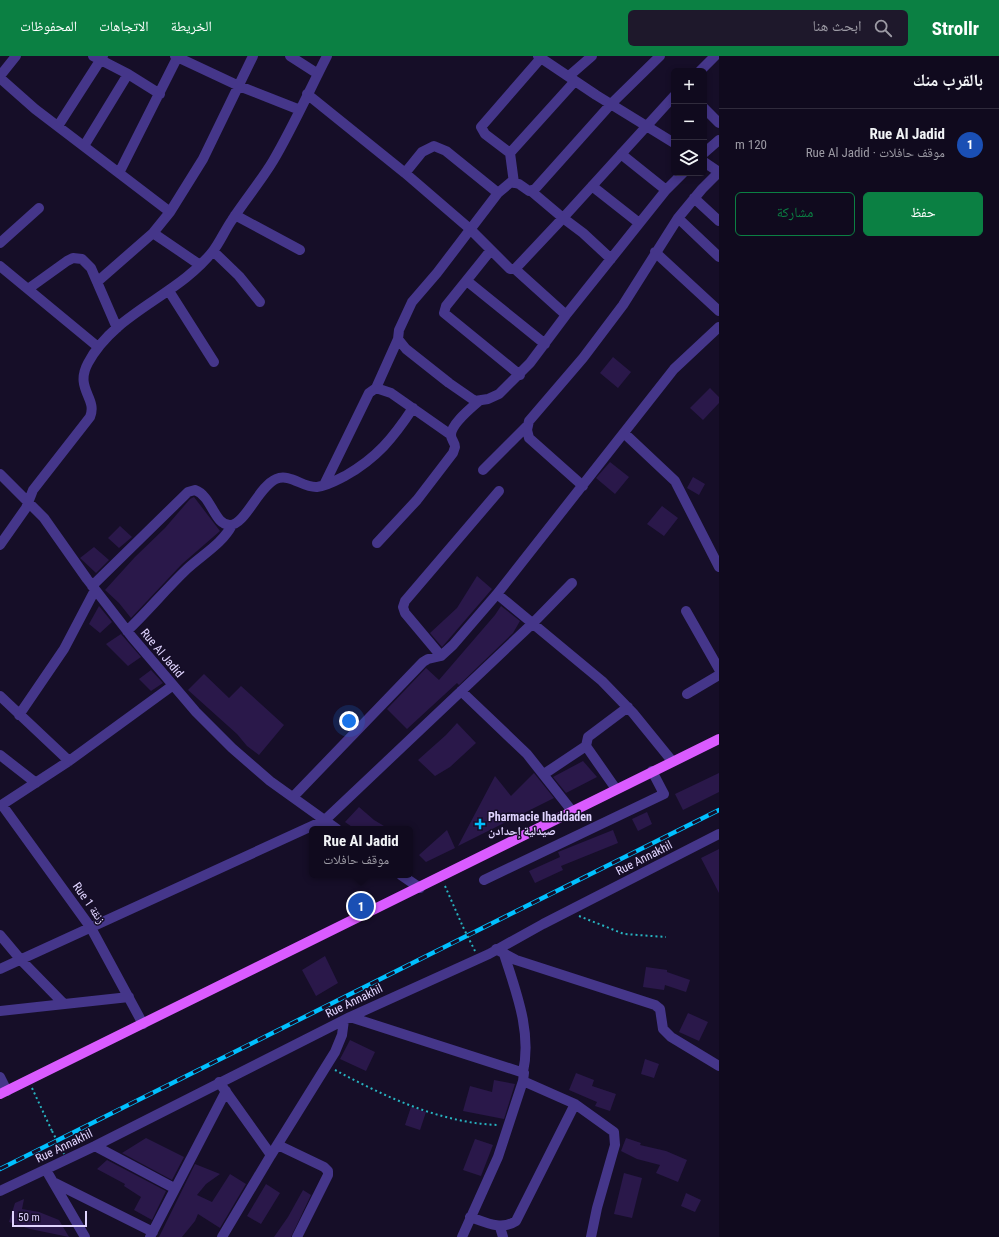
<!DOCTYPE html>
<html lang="ar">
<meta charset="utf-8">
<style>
:root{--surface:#100a1e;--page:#1e182b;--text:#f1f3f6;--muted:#9c9aa4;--line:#302b3c;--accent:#0b8043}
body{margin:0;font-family:"Roboto Condensed","Noto Naskh Arabic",sans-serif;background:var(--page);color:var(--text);direction:rtl}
.controls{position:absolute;right:12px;top:12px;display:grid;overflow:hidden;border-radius:6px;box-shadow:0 2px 6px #0003}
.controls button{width:36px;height:36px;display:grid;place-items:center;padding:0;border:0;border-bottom:1px solid var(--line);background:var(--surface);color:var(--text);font:20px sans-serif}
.scale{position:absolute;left:12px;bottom:10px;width:75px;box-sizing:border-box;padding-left:4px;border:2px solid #e0d4ff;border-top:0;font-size:11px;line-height:14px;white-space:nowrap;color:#e0d4ff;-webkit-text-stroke:3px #160e28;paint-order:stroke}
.you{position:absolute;left:349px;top:665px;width:14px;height:14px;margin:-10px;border:3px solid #fff;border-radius:50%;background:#1a73e8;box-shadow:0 0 0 6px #1a73e833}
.badge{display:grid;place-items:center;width:26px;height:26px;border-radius:50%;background:var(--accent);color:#fff;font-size:13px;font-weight:700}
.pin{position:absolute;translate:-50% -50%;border:2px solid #fff;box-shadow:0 1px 4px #0006}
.popup{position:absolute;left:309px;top:770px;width:104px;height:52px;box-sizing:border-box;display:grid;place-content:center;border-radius:6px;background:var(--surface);filter:drop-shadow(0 1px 3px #0005);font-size:13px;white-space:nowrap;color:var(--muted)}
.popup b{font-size:15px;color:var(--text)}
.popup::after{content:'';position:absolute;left:50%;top:100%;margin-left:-8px;border:8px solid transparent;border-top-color:var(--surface)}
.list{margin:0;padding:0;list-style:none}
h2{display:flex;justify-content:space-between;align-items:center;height:52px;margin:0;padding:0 16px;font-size:17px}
h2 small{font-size:13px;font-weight:400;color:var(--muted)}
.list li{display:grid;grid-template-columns:26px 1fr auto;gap:12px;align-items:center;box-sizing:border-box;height:72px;padding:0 16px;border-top:1px solid var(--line)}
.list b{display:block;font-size:15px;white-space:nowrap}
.list p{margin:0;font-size:13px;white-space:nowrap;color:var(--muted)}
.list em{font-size:13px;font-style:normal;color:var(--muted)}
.actions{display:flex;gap:8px;padding:12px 16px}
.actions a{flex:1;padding:9px 0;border:1px solid var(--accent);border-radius:6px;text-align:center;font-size:14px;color:var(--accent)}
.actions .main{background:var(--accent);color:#fff}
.icon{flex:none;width:22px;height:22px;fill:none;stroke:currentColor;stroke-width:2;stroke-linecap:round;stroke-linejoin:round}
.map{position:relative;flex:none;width:719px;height:1181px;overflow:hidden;direction:ltr}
header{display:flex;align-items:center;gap:24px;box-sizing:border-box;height:56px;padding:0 20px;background:var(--accent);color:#fff}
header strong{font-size:19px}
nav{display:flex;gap:22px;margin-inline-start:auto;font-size:14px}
.search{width:280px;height:36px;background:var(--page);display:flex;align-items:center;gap:10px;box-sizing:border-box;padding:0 14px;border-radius:6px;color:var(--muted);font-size:15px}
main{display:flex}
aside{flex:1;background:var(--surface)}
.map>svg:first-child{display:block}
</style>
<header>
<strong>Strollr</strong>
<div class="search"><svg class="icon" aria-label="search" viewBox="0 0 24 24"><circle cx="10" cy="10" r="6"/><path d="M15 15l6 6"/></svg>ابحث هنا</div>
<nav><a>الخريطة</a><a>الاتجاهات</a><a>المحفوظات</a></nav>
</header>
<main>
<aside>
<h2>بالقرب منك<small></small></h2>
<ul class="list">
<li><span class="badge" style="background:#1a4fb4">1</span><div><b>Rue Al Jadid</b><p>موقف حافلات · Rue Al Jadid</p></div><em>120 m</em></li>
</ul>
<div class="actions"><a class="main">حفظ</a><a>مشاركة</a></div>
</aside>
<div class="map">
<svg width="719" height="1181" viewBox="0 0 719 1181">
<rect width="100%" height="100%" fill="#160e28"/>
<path fill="#2a184a" d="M613 301 631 316 618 332 600 317Z
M710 332 719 341V347L703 364 690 352Z
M610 406 629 421 615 438 596 422Z
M693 421 705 428 699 439 687 432Z
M194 441 220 475 182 508 131 562 119 547 105 534 135 501 165 472 190 443Z
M662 450 678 462 664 480 647 468Z
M120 470 132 481 119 492 108 482Z
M94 491 109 504 96 517 80 502Z
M477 520 492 533 442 591 430 577 457 552Z
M99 550 112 566 100 577 89 568Z
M501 550 520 565 513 577 459 629 457 627 407 673 387 653 426 612 439 624 495 559Z
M121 578 141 601 128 610 106 588Z
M151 614 163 627 151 635 139 623Z
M204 618 229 642 241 630 284 669 259 699 247 690 237 678 188 634Z
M457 667 476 687 450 711 435 720 418 704 446 679Z
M583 705 597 721 566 737 553 721Z
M534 717 554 742 458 790 495 720 511 740Z
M719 717V736L683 754 675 738Z
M359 751 374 764 389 773H355L345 766Z
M647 756 652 768 638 775 632 763Z
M447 774 455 792 426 806 419 799Z
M613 774 618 787 561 810 563 814 535 827 529 815 560 801 558 796Z
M719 793V837L701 802Z
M325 900 338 927 316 940 302 914Z
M646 911 667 914V916L690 924 686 936 665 929 664 934 643 931Z
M688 957 708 966 699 985 679 976Z
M350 984 375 996 366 1015 340 1003Z
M645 1003 659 1008 654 1022 641 1018Z
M576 1017 594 1024 592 1030 616 1038 610 1055 595 1050 597 1046 569 1034Z
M494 1024 515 1028 504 1063 463 1055 470 1030 492 1036Z
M411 1051 426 1056 420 1074 405 1069Z
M146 1082 184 1101 172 1124 122 1097Z
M626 1082 641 1087 640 1089 666 1095 687 1104 678 1126 656 1117 660 1109 637 1103 621 1095Z
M475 1083 493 1089 481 1120 463 1114Z
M107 1104 166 1135 152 1164 134 1154 141 1141 124 1130 125 1128 97 1113Z
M195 1108 220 1118 206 1128 197 1139 212 1146 230 1118 246 1128 220 1172 198 1158 195 1165 182 1181H159Z
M624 1117 642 1122 632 1162 614 1158Z
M266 1128 280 1137 261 1168 247 1160Z
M303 1134 311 1139 291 1181H274L288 1161Z
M686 1137 701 1144 695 1156 681 1150Z
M24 1143 22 1153 39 1156 59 1164 69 1181 30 1173 9 1166 15 1147Z"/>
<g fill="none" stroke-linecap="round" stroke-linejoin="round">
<path stroke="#27b3c0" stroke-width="2" stroke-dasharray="2 3" stroke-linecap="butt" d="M445 830 463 871
M579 860 624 878 666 881
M335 1014C384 1040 440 1067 498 1069
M32 1032 52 1075"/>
<path stroke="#45368a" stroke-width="10" d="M93 0 128 18 160 38
M175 0 239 30 300 54
M290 0 318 18
M538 0 596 39 674 87
M700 15 715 0
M0 20 16 0
M569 20 592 0
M0 22 35 53 170 156
M307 38 405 117 422 96 434 90 446 95 498 137
M704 52 719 67
M58 70 103 0
M84 90 128 18
M510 97 575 25
M704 97 719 84
M621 98 666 134
M704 106 719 116
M119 117 177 2
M405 117 470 173 510 213H515L566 259
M514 127 510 97 485 78 481 71 541 2
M592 130 639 167
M531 135 563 162 674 40
M694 142 719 165
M235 159 300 194
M678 162 719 201
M153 177 200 209
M0 187 39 152
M491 194 446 250 444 257 520 319
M213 195 239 220 260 246
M655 196 719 255
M0 210 98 291
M515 213 563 162 583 177 611 203
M467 225 545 288
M97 226 153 177 170 156 203 103 253 0
M28 233 67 205 73 202 82 203 91 212 117 272
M169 235 214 306
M398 283 406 293 449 327 475 345 488 343 499 338 530 307 566 259 666 134 683 117
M376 332 398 283 399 274 412 246 437 217 498 137 511 126 519 128 529 135 535 133 611 48 660 0
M624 377 675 425 719 511
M483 414 528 369
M0 418 44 462 87 523 132 581 196 656 232 692 270 725 337 773
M324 429 369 337 376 332 391 337 451 379
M583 430 529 382 527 374 529 365 583 302 623 249 678 162 702 133 719 116
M377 487 417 444 453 397 455 391C455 386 451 384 451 379 451 368 471 352 479 345
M0 489 26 452 33 434 90 361C98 342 74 333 88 307 115 256 178 240 213 195 220 186 225 174 232 164 245 144 261 125 273 105 293 71 309 35 327 0
M92 530 188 436 195 434C212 440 214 469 230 469 245 469 259 430 276 423 290 417 303 432 317 431 327 430 337 424 345 420 377 402 393 382 413 352
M497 538 602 625 633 657 672 705
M686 555 719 613
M127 575C148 555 166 533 187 513 202 499 223 487 232 469
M441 600 405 557 403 551 405 545 499 435
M461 635 527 698 572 755
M687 638 719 619
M0 640 69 705
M19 659 64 593 95 534
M0 699 36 727
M544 718 586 690
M616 733 586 690 588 681 628 651
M293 741 423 606 428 603 441 600 453 589 497 538 674 313 719 271
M2 749 91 872 143 968
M0 750 69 705 172 630
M401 819 420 832
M484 824 664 738 652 715
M0 879 21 904 63 947
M496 893 516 904 655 949 660 953 663 973 671 981 719 1010
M504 898C516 936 532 976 523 1016
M0 913 325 764 533 567 572 527
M0 955 129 941
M350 961 524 1017 523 1025 498 1101 462 1181
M0 1021 7 1035
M523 1025 575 1048 614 1076 615 1089 597 1152 591 1181
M219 1026 271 1099 335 996 342 979 344 964
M278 1089 324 1111 328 1115V1119L297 1181
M95 1090 174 1132
M46 1114 85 1181
M55 1127 153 1176
M0 1135 95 1090 350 961 489 898 543 868 719 778
M470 1161C485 1166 501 1175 516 1165L575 1048
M500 1171 503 1181
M150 1181 226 1035
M222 1181 271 1099"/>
<path stroke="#da5bff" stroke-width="10" d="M0 1038C239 918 480 803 719 683"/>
<g stroke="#00c0ff" stroke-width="4.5">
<path id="rail" d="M0 1113 719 754"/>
</g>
<use href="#rail" stroke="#160e28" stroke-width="3" stroke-dasharray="9" stroke-linecap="butt"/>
<path stroke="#27b3c0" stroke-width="2" stroke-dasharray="2 3" stroke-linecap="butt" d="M463 871 475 895
M52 1075 64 1098"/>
</g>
<path fill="#00c0ff" stroke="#160e28" stroke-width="1.5" d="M478 762h4v4h4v4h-4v4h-4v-4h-4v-4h4z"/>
<g text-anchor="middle" stroke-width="3" stroke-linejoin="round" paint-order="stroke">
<g font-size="12" fill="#e0d4ff" stroke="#160e28">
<text transform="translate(162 597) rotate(50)" y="4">Rue Al Jadid</text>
<text transform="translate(644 802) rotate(-27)" y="4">Rue Annakhil</text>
<text transform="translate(89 847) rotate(55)" y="4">Rue 1 زنقة</text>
<text transform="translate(354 945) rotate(-26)" y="4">Rue Annakhil</text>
<text transform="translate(64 1090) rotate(-26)" y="4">Rue Annakhil</text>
</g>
<g font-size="12" font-weight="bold" fill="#e0d4ff" stroke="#160e28" text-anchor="start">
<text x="488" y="765">Pharmacie Ihaddaden<tspan x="488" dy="14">صيدلية إحدادن</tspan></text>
</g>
</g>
</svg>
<div class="controls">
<button>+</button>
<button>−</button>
<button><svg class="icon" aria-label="layers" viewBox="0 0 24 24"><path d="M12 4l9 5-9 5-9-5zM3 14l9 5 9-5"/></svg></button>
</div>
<div class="scale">50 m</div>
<div class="you"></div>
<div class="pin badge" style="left:361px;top:850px;background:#1a4fb4">1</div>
<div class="popup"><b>Rue Al Jadid</b>موقف حافلات</div>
</div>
</main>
